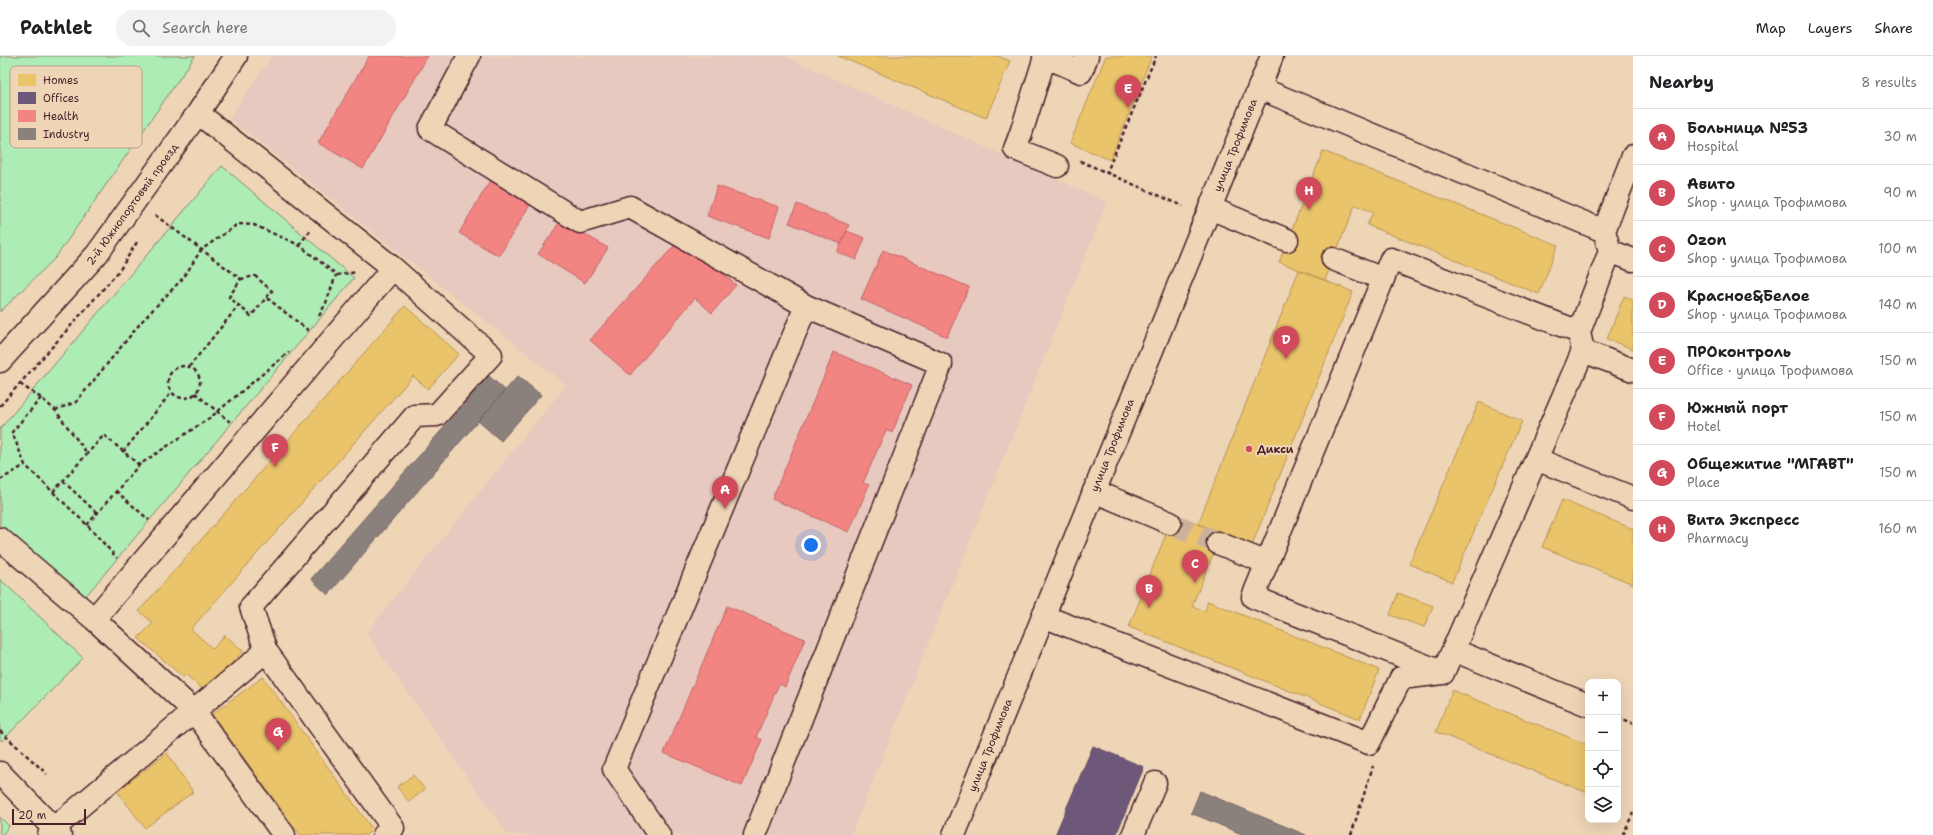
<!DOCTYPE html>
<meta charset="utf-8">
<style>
:root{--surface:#fff;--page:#f2f2f2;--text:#202124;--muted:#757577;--line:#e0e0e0;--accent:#d1495b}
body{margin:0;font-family:"Shantell Sans",sans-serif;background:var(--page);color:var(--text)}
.controls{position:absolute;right:12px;bottom:12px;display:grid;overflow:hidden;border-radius:8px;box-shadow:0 4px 16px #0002}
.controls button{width:36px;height:36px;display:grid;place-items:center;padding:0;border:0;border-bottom:1px solid var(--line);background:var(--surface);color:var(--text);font:20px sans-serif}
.scale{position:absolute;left:12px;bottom:10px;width:74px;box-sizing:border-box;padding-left:4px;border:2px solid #4a1f2b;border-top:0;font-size:11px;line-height:14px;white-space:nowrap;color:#4a1f2b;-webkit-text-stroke:3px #eed5b6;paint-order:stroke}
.you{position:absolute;left:811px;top:489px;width:14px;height:14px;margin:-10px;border:3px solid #fff;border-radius:50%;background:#1a73e8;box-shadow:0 0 0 6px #1a73e833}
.badge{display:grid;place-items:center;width:26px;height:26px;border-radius:50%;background:var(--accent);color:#fff;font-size:13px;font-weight:700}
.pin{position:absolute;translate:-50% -33px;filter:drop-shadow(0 1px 2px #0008)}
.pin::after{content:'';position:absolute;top:21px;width:14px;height:12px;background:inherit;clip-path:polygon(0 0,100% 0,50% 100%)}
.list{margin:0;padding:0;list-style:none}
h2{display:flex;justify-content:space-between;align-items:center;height:52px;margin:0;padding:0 16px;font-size:17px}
h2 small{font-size:13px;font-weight:400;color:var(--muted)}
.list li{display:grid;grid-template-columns:26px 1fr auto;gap:12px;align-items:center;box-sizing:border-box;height:56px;padding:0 16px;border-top:1px solid var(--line)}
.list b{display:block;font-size:15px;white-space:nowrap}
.list p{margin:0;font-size:13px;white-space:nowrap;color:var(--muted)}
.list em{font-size:13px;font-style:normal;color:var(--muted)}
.icon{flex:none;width:22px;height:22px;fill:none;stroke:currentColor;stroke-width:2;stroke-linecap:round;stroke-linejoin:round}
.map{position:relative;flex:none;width:1633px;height:779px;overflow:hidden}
header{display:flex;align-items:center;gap:24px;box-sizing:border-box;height:56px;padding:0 20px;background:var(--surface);border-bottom:1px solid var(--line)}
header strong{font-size:19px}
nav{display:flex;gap:22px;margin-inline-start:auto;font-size:14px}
.search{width:280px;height:36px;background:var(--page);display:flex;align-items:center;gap:10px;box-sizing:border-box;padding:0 14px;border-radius:22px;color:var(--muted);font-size:15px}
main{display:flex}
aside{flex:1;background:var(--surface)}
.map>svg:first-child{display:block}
</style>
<header>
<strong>Pathlet</strong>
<div class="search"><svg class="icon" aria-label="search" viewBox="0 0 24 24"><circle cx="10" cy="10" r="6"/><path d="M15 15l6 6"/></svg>Search here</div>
<nav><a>Map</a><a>Layers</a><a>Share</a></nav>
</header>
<main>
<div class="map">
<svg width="1633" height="779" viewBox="0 0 1633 779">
<rect width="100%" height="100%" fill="#eed5b6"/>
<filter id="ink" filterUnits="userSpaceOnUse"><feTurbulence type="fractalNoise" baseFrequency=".025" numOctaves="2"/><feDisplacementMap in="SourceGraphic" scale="8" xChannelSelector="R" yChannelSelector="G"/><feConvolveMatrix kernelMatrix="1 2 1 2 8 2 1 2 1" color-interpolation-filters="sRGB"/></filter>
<g filter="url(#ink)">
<path fill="#e7c9bf" d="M272 0H784L1107 146 851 779H508L366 577 566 329 229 62Z"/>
<path fill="#adedb5" stroke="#7c8670" d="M0 0H195L56 201 0 256Z
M222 110 354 222 84 542 0 470V373Z
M0 523 83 602 2 685 0 683Z
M0 761 9 770 2 779H0Z"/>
<path fill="#e9c46a" stroke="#b99257" d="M838 0H998L1010 5 986 62Z
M1106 0H1152L1110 104 1070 87Z
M1323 95 1558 189 1539 238 1367 169 1373 156 1355 149 1325 224 1279 206Z
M1299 214 1353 236 1252 489 1198 468Z
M1624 240 1633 244V293L1607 283Z
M405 250 459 298 428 333 413 320 191 573 213 593 225 579 243 595 206 636 185 618 183 621 138 582 153 567 139 555Z
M1479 346 1522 365 1452 526 1409 508Z
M1562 444 1633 473V528L1542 491Z
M1174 458 1222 477 1192 550 1205 555 1208 545 1379 614 1360 663 1129 571Z
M1398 537 1433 550 1424 571 1390 559Z
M263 621 373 774 366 779H300L212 658Z
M1452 634 1588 689V737L1436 676Z
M167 697 193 736 145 772 117 735Z
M413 719 425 733 409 746 397 731Z"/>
<path fill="#6d597a" stroke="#624862" d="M1093 690 1144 711 1116 779H1055Z"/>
<path fill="#f28482" stroke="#c06668" d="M369 0H428L363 113 318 87Z
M491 123 531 147 499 200 459 177Z
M717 130 779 151 769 182 707 160Z
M797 148 849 169 841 188 789 167Z
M561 164 608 192 585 227 538 198Z
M847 175 865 182 856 204 837 196Z
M681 182 736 229 712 257 695 242 630 319 590 284Z
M883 194 969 231 947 281 861 243Z
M834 296 912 329 892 377 886 374 863 427 869 429 849 476 772 443Z
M727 550 805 583 785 631 779 628 756 681 762 684 742 730 664 697Z"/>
<path fill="#8a817c" stroke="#776464" d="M489 320 505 334 328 539 311 523Z
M518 320 541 339 501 385 478 365Z
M1200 735 1306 779H1244L1191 757Z"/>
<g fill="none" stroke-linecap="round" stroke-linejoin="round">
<path stroke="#cdb19a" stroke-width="22" stroke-dasharray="22 11" stroke-linecap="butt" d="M1170 467 1218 487"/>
<g stroke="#4a1f2b" stroke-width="25">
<path id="minor" d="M469 0 430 73 580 166 630 151 806 250 941 308 755 779
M1044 0 1081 16 1087 0
M1045 1 1021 77 1015 93 1057 110
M1259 32 1604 175
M1633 100 1604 175 1610 195 1633 204
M1210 152 1287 184
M1333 203 1383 223
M1583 295 1633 314
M0 305 97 198 198 57 236 0
M1536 403 1633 442
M1094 435 1170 467
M0 483 94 563 393 212 198 57
M1218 487 1267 507
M1043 560 1369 687 1401 622 1443 617 1583 295 1579 276 1610 195
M94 563 194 655 266 595
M1453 594 1588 649
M1439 615 1253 541 1383 223 1391 203 1579 276
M0 717 60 779
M49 779 53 773 194 655 284 779
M384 779 393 772 266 595 251 551 415 360 437 359 491 299 393 212
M659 779 614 713 806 250
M1133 779 1155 727"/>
</g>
<g stroke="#4a1f2b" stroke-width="25">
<path id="major" d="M954 779 1272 0"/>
</g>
<path stroke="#4a1f2b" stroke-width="2.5" stroke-dasharray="4 3" stroke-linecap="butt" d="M1080 105 1183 150
M1106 118 1156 0
M155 159 241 223 229 241 251 260 272 235 255 220 241 223
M299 189 310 175
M267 242 309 275
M319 260 326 247 336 219
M168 326a16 16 0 1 1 32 0a16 16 0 1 1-32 0Z
M189 311 239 249
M20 328 41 342 55 354 87 397
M195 337 230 366
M41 342 12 376 25 409 87 469 117 502
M0 350 119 215 137 186
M55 354 76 346 143 264 184 221 201 194 238 168 254 169 299 189 337 219 357 216
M123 396 171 337
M0 424 25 409
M63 425 97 457
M116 435 149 464
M53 436 104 379 139 409
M87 469 139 409 211 361 289 296
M1618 661 1633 667
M0 675 47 718
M1351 779 1373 710
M1623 779 1633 757"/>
<use href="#minor" stroke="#eed5b6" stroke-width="22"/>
<use href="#major" stroke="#eed5b6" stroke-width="22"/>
</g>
</g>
<circle fill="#d1495b" stroke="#eed5b6" stroke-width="1.5" cx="1249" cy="393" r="4"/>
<g text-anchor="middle" stroke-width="4" stroke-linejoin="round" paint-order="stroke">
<g font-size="11" fill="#4a1f2b" stroke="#eed5b6">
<text transform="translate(1235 89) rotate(-68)" y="4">улица Трофимова</text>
<text transform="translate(132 148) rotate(-54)" y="4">2-й Южнопортовый проезд</text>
<text transform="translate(1112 389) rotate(-68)" y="4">улица Трофимова</text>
<text transform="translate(990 689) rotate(-68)" y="4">улица Трофимова</text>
</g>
<g font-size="11" font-weight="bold" fill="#4a1f2b" stroke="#eed5b6" text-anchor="start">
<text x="1257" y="397">Дикси</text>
</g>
</g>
<rect x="10" y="10" width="132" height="82" rx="6" fill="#eed5b6" stroke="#bd9e8c" stroke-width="1"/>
<rect x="18" y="18" width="18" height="12" fill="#e9c46a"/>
<rect x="18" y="36" width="18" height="12" fill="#6d597a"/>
<rect x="18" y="54" width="18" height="12" fill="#f28482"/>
<rect x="18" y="72" width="18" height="12" fill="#8a817c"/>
<g font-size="11" fill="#4a1f2b">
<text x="43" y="28">Homes</text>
<text x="43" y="46">Offices</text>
<text x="43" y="64">Health</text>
<text x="43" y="82">Industry</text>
</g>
</svg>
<div class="controls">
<button>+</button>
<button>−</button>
<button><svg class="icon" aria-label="locate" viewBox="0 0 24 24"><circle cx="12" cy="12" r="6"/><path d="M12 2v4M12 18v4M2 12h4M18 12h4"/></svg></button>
<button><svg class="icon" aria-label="layers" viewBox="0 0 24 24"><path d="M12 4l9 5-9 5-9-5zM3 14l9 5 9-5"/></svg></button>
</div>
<div class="scale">20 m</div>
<div class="you"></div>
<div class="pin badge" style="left:725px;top:453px">A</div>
<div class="pin badge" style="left:1149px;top:552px">B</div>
<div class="pin badge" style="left:1195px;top:527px">C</div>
<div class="pin badge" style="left:1286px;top:303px">D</div>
<div class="pin badge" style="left:1128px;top:52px">E</div>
<div class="pin badge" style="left:275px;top:411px">F</div>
<div class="pin badge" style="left:278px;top:695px">G</div>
<div class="pin badge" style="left:1309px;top:154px">H</div>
</div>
<aside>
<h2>Nearby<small>8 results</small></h2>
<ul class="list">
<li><span class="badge">A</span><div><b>Больница №53</b><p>Hospital</p></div><em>30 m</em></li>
<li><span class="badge">B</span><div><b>Авито</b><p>Shop · улица Трофимова</p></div><em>90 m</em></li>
<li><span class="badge">C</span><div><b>Ozon</b><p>Shop · улица Трофимова</p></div><em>100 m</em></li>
<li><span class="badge">D</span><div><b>Красное&amp;Белое</b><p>Shop · улица Трофимова</p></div><em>140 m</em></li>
<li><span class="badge">E</span><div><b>ПРОконтроль</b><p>Office · улица Трофимова</p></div><em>150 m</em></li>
<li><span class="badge">F</span><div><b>Южный порт</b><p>Hotel</p></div><em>150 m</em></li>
<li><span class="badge">G</span><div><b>Общежитие &quot;МГАВТ&quot;</b><p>Place</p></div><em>150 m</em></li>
<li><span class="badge">H</span><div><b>Вита Экспресс</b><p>Pharmacy</p></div><em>160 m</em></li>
</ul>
</aside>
</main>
